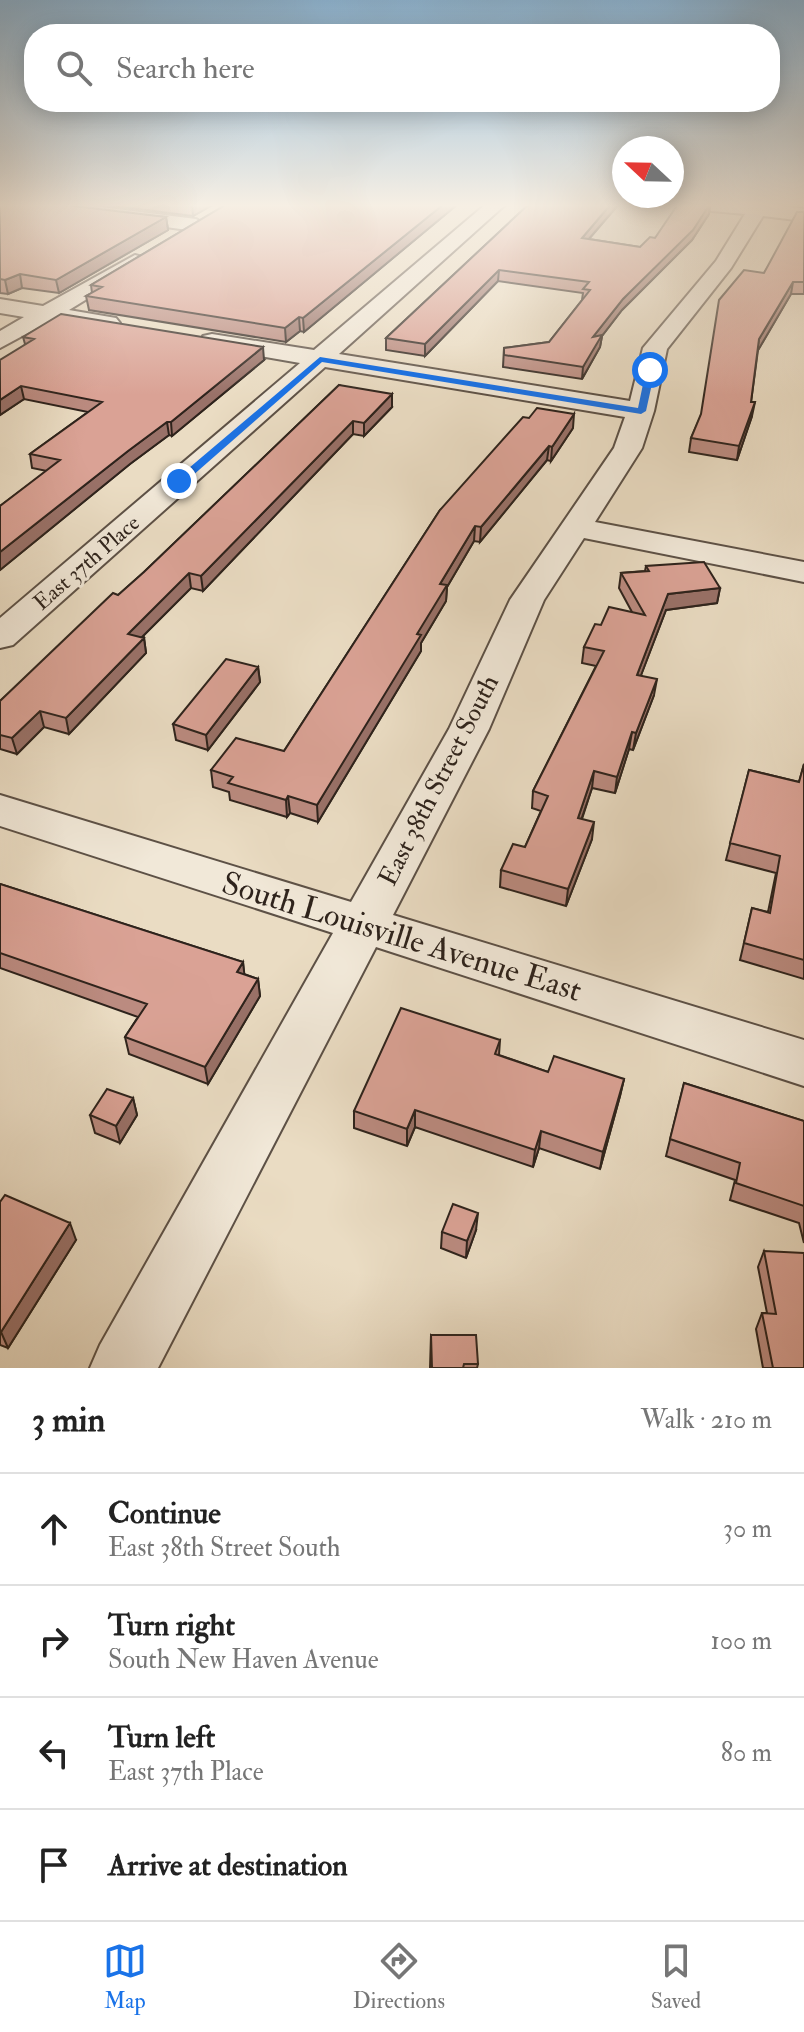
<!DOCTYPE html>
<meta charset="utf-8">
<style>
:root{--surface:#fff;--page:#f2f2f2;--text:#222;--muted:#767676;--line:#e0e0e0;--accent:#1a73e8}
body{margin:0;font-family:"IM FELL Double Pica",serif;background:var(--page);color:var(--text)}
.compass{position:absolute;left:612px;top:136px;width:72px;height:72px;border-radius:50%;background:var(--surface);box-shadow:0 4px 20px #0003;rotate:292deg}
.stop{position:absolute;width:24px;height:24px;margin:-18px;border:6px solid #1a73e8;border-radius:50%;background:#fff}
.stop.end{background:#1a73e8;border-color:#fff;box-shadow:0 2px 8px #0008}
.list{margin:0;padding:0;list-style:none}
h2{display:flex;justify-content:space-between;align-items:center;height:104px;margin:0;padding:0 32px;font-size:34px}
h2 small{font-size:26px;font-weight:400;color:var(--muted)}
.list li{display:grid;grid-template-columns:52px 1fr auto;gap:24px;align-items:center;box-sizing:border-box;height:112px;padding:0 32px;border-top:2px solid var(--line)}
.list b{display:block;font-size:30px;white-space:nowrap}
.list p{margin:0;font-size:26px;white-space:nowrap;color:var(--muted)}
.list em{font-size:26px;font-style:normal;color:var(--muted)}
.icon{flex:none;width:44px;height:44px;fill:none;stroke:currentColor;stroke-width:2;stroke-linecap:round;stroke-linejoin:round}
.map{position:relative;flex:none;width:804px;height:1368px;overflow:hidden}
.search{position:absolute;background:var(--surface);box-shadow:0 4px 20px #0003;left:24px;right:24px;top:24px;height:88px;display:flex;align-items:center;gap:20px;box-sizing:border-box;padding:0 28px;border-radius:32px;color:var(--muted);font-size:30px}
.sheet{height:552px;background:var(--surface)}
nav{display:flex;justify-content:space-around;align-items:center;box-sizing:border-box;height:112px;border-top:2px solid var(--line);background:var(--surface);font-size:22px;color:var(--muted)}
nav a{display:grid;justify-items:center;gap:4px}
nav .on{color:var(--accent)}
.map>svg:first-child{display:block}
</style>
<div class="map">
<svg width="804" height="1368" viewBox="0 0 804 1368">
<rect width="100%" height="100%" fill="#eadcc3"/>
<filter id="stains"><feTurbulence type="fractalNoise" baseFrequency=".0025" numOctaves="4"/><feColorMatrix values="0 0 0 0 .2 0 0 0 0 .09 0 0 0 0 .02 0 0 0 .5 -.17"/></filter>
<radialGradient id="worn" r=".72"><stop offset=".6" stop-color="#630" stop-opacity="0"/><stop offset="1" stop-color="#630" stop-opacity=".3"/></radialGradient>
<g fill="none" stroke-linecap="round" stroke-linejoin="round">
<g stroke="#5d5146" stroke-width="4">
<path id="street" d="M26 204H77L196 219 206 225 196 231 35 210Z
M486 204H506L339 354 630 401 643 348 716 261 745 214 701 210 692 204H770L804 209V221L763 216 731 268 667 349 654 411 642 448 595 522 804 562V582L584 538 544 600 489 729 393 915 804 1040V1086L376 947 158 1368H90L100 1345 333 933 0 826V795L351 902 449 729 510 600 614 448 625 417 325 367 13 645 0 648V618L300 363 203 346 200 341 203 336 212 334 314 350Z
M135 255 142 257 145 261 142 265 69 310 116 318 120 323 116 328 108 330 50 321 0 348V331L24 317 0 313V299L43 306Z"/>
</g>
<use href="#street" fill="#f1e8d8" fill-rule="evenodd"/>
</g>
<path fill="#bb8b80" stroke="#2e231c" stroke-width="2" d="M0 204 166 217 168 230 59 293 22 288 8 294 0 293Z
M99 204H214L193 216Z
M227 204H458L304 332 300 331 286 342 89 310 86 296 92 293 91 285Z
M529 204H619L589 239 640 247 710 204 709 214 692 240 622 310 602 336 600 347 582 379 503 367 504 348 549 342 582 300 583 293 498 281 425 356 386 350V338Z
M804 212V294H791L758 350 751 402 752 416 737 460 689 452 691 438 764 273Z
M23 337 264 360 172 436 169 435 130 464 0 570V506L47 471 32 468 30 454 88 412 24 399 0 415 25 344Z
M339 385 392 407 364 436 353 434 203 591 191 588 142 637 144 638 146 653 69 734 44 727 17 754 0 749V701L144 572Z
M573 428 551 461 547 460 480 542 474 541 447 587 446 601 421 643V651L318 822 290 813 287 817 230 800 229 792 213 787 211 770 284 751 440 510Z
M646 566 720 588 717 603 666 610 641 675 654 695 633 750 629 749 615 793 592 788 582 819 592 839 566 906 500 887 501 870 525 847 541 811 532 808 533 791 596 666 582 663 584 647 601 625 632 612 619 588 621 573 645 571Z
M258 667 260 682 208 750 176 740 173 724Z
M804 764V979L740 960 752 908 768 912 776 873 726 860 749 770 799 782Z
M0 884 243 962 244 974 258 979 260 996 208 1084 129 1054 125 1037 138 1017 0 968Z
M500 1040 499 1055 548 1072 624 1079 620 1096 600 1169 539 1148 533 1167 415 1127 407 1146 354 1128V1111Z
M684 1083 804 1121V1243L799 1223 730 1200 735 1180 666 1156Z
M133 1098 137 1115 120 1143 95 1133 90 1115Z
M0 1202 76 1240 8 1348 0 1345Z
M476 1230 466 1258 441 1248 442 1232Z
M764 1251 804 1368H763L756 1329 762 1313H767L758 1267Z
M431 1335 478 1364 477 1368H430Z"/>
<path fill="#997168" stroke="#2e231c" stroke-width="2" d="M192 204H214L193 216Z
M444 204H458L304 332 303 318Z
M611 204H619L581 248 582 238Z
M710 204 709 214 692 240 622 310 602 336 600 347 582 379 583 367 593 337 623 299Z
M166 217 168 230 59 293 56 280Z
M499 270 498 281 425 356V344Z
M20 274 22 288 8 294 5 280Z
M793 282 791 294 757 352 759 339Z
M299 317 300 331 286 342 285 328Z
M263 347 264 360 172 436 171 422Z
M21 386 24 399 0 415V400Z
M392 394V407L364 436V423Z
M755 402 752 416 737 460 739 446Z
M574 414 573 428 551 461 552 447Z
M353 421V434L203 591 201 576Z
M167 422 169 435 130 464 0 570V552L128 451Z
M549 446 547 460 480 542 481 527Z
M475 526 474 541 447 587 446 601 421 643V651L318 822 317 805 417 634 440 584Z
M189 573 191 588 130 649 128 634Z
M720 588 717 603 666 610 635 691 637 675 668 594Z
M144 638 146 653 69 734 66 718Z
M258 667 260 682 208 750 206 735Z
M657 679 654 695 633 750 636 733Z
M40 711 44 727 17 754 12 738Z
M632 732 629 749 615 793 617 777Z
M594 771 592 788 576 835 578 818Z
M288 796 290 813 287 817 286 800Z
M594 822 592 839 566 906 568 889Z
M243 962 245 980 237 972Z
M258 979 260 996 208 1084 205 1067Z
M624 1079 620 1096 600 1169 603 1152Z
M133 1098 137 1115 120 1143 116 1126Z
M415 1110V1127L407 1146V1129Z
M541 1131 539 1148 533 1167 535 1150Z
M478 1213 476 1230 466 1258 467 1241Z
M70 1223 76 1240 8 1348 1 1332Z"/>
<path fill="#daa295" stroke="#2e231c" stroke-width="2" d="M0 204H57L166 217 56 280 20 274 5 280 0 279Z
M227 204H444L303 318 299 317 285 328 86 296 102 287 91 285Z
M529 204H611L582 238 640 247 650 237 655 238 678 204H710L693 230 623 299 593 337 602 335 583 367 504 355V348L549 342 590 290 583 289 589 282 499 270 425 344 386 338Z
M797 212H804V282H793L759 339 751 402H755L739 446 691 438 701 414 719 300 744 270 764 273Z
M61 314 263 347 171 422H167L128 451 0 552V506L60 460 30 454 102 402 21 386 0 400V360L34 339 23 337Z
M339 385 392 394 364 423 353 421 201 576 189 573 128 634 144 638 66 718 40 711 12 738 0 735V701L113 593 118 595 144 572Z
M537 408 574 414 552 447 549 446 481 527 475 526 440 584 447 585 417 634 421 635 317 805 288 796 286 800 228 783 233 777 211 770 236 738 284 751 440 510 523 417 529 418Z
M704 562 720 588 668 594 637 675 657 679 636 733 632 732 617 777 594 771 578 818 594 822 568 889 501 870 513 844 525 847 548 796 533 791 604 651 584 647 595 624 601 625 609 607 645 615 621 573 649 571 646 566Z
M226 659 258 667 206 735 173 724Z
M804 764V960L744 943 752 908 770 913 780 856 730 843 749 770 799 782Z
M0 884 243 962 237 972 258 979 205 1067 125 1037 147 1004 0 953Z
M401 1008 500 1040 495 1054 548 1072 554 1056 624 1079 603 1152 541 1131 535 1150 415 1110 407 1129 354 1111Z
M684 1083 804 1121V1206L736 1183 740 1163 670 1139Z
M107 1089 133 1098 116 1126 90 1115Z
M5 1195 70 1223 1 1332H0V1202Z
M453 1204 478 1213 467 1241 442 1232Z
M764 1251 804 1253V1368H773L762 1313 776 1314Z
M431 1335H476L478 1364H464L463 1368H432Z"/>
<linearGradient id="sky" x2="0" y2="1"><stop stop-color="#8ab6d8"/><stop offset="0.52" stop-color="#f6efe4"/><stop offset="1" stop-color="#f6efe4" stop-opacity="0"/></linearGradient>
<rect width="804" height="395" fill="url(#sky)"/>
<path fill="#1a73e8" d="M320 357 638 408 646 370 650 367 655 370 646 411 641 414 322 362 183 484H176V479Z"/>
<g text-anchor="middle" stroke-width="6" stroke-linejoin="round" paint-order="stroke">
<g font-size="22" fill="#2e231c" stroke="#f1e8d8">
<text transform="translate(86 562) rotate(-41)" y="8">East 37th Place</text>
</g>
<g font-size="26" fill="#2e231c" stroke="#f1e8d8">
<text transform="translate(438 780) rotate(-63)" y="9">East 38th Street South</text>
</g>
<g font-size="32" fill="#2e231c" stroke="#f1e8d8">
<text transform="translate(402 936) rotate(17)" y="11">South Louisville Avenue East</text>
</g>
</g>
<rect width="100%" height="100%" filter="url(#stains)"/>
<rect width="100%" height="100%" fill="url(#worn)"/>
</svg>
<svg class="compass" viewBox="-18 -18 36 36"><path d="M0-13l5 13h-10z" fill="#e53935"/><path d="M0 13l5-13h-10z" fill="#767676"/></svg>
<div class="stop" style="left:650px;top:370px"></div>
<div class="stop end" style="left:179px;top:481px"></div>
<div class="search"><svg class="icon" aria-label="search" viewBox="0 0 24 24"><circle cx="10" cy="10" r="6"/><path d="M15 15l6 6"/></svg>Search here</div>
</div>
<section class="sheet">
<h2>3 min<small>Walk · 210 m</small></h2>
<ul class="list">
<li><svg class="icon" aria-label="ahead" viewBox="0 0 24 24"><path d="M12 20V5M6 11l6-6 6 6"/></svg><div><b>Continue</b><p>East 38th Street South</p></div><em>30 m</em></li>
<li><svg class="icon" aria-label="right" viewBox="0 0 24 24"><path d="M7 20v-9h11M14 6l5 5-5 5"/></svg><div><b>Turn right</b><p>South New Haven Avenue</p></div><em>100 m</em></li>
<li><svg class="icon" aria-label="left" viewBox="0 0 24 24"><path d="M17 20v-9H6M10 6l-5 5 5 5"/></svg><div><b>Turn left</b><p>East 37th Place</p></div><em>80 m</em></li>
<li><svg class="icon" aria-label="arrive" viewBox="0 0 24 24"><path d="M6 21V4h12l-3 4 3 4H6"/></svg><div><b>Arrive at destination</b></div></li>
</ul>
</section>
<nav>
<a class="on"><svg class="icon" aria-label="map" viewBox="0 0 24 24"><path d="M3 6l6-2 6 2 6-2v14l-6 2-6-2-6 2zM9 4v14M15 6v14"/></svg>Map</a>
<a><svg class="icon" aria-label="directions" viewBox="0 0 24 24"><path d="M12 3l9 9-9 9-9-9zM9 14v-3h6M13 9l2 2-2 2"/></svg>Directions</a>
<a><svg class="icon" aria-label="saved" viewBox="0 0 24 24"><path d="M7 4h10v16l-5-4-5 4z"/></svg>Saved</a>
</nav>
